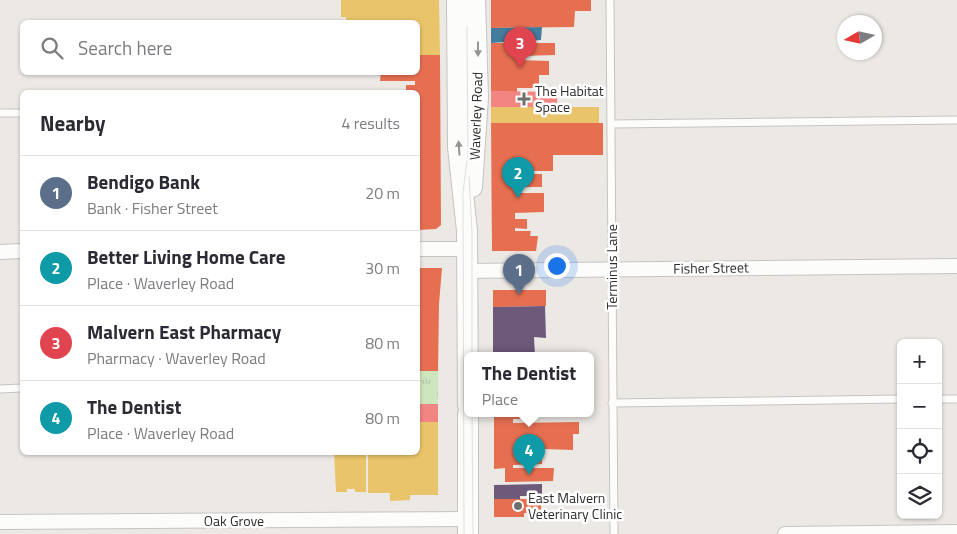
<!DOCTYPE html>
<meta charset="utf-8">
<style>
:root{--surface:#fff;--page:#f2f2f3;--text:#2b2b33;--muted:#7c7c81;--line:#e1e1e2;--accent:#706f6e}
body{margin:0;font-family:"Titillium Web",sans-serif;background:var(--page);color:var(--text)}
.controls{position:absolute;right:15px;bottom:15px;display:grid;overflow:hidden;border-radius:8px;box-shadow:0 1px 4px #0004}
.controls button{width:45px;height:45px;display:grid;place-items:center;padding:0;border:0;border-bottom:1px solid var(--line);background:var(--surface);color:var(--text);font:25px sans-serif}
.compass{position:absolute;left:837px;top:15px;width:45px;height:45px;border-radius:50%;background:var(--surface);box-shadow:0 1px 4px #0004;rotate:261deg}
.you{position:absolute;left:556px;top:265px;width:18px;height:18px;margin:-12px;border:4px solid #fff;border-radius:50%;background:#1a73e8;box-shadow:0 0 0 8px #1a73e833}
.badge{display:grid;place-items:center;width:32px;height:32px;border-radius:50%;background:var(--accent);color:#fff;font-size:16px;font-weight:700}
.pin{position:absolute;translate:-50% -41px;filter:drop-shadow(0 1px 2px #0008)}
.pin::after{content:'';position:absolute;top:26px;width:18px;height:15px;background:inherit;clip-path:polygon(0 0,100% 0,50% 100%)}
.popup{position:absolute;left:464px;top:352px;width:130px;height:65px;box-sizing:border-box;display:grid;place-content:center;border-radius:8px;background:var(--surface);filter:drop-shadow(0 1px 4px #0005);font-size:16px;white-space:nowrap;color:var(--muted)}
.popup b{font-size:19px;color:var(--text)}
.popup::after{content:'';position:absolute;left:50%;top:100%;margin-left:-10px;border:10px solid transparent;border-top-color:var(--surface)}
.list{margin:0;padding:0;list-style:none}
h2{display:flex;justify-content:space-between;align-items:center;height:65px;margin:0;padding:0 20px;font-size:21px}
h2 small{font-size:16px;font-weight:400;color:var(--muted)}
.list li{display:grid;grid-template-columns:32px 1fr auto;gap:15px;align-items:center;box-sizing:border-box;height:75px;padding:0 20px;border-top:1px solid var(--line)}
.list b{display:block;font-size:19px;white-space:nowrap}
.list p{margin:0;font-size:16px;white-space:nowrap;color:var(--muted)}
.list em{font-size:16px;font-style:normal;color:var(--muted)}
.icon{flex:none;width:28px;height:28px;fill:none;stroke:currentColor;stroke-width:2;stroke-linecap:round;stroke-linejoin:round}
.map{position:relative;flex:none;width:957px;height:534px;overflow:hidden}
.search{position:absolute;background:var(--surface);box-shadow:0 1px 4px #0004;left:20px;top:20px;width:400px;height:55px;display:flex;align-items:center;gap:12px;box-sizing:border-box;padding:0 18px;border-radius:8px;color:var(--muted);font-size:19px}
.panel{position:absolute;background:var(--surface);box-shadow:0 1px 4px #0004;left:20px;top:90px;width:400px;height:365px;border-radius:8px}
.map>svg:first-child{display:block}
</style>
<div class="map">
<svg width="957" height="534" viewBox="0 0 957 534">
<defs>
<pattern id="grass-tufts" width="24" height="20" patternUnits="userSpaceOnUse" patternTransform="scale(1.25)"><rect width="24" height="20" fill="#cee6be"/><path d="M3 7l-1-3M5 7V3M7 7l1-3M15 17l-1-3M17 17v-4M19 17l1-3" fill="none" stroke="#b1c6a4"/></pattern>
</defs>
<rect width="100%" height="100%" fill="#ece8e4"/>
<path fill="url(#grass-tufts)" d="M418 371H438V404H418Z"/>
<path fill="#e9c46a" d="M341 0H439L440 55H418V22H346V17H341Z
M491 107H599V123H491Z
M418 422H438V495H410V500L390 501V493H368V452H418Z
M334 452H366V492H355V489H347V492H336Z"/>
<path fill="#e76f51" d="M491 0H591V11H575L574 27 491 28Z
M491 43H555V55L521 56V60H517L549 61V75H539V88H517V92L491 91Z
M418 55H440L441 225 436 229 418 230V92H406V85H415V81H380L381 72H418Z
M491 123H603V155H553V171H518V174H542V187H515V193H544V212L515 213V219H527V229L515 228V231H531L530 236H538L536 251H492Z
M418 268H442L439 304 438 371H418Z
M493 290H546V306L493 307Z
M507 353H520V356H507Z
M494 414H528V419H513V423L579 422V434H573V450L514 448V452H542V464L513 465V468H554L553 481 505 482V468L494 469Z
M494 499H541V513H524V517H494Z"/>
<path fill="#6d597a" d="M545 306 546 338 534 337 535 356H520V353L493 352V307Z
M542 484V496H520V499H494V485Z"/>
<path fill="#f28482" d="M491 91 557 92V107H491Z
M418 404H438V422H418Z"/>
<path fill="#457b9d" d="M542 27 541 40 491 43V28Z"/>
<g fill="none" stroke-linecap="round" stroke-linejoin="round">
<g stroke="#c5c4c5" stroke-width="9">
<path id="service" d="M610 0 614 534
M0 113H22
M611 124 957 120
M0 389 22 388
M938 399H957
M612 403 901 399"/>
</g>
<g stroke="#c5c4c5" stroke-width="16">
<path id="minor" d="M418 249H467
M0 252 22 251
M467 271 957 266
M0 522 468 519
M785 534 957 532"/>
</g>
<g stroke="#c5c4c5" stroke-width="22">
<path id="secondary" d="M457 0 458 147 467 231 468 405
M472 187 478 97 475 0
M468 414V534"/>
</g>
<use href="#service" stroke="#fcfcfb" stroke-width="7"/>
<use href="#minor" stroke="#fcfcfb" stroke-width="14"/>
<use href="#secondary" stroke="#fcfcfb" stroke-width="20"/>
<path stroke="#dfdfe1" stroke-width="1" d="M467 27 468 159
M469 176 472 231V356
M472 414 473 534
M464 534 463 192 468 154"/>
</g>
<defs><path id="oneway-solid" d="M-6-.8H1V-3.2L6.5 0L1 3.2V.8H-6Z" transform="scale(1.25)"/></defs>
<g fill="#959594">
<use href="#oneway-solid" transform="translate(478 49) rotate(90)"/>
<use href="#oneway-solid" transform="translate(459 148) rotate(-94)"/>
</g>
<g fill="#706f6e" stroke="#fff" stroke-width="2">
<path d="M521.5 91.5h5v5h5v5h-5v5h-5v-5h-5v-5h5z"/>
<circle cx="518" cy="506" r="5"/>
</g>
<g text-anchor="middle" stroke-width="5" stroke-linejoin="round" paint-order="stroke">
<g font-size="14" fill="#2e2e2e" stroke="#fff" text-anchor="start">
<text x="535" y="96">The Habitat<tspan x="535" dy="16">Space</tspan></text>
<text x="528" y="503">East Malvern<tspan x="528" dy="16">Veterinary Clinic</tspan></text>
</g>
<g font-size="14" fill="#2e2e2e" stroke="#fff">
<text transform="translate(476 116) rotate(-88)" y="5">Waverley Road</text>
<text transform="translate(612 267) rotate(-90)" y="5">Terminus Lane</text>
<text transform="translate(711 268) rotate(-1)" y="5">Fisher Street</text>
<text x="234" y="526">Oak Grove</text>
</g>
</g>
</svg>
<div class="controls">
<button>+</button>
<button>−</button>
<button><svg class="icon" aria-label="locate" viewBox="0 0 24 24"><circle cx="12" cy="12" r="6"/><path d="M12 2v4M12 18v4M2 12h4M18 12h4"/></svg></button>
<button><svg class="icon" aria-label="layers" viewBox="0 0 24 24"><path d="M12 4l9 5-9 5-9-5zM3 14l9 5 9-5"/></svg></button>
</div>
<svg class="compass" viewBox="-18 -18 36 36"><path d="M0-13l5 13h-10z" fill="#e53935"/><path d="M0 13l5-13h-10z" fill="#7c7c81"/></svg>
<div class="you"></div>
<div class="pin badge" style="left:519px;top:295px;background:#5c6f8a">1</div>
<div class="pin badge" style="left:518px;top:198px;background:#0f9aa8">2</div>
<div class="pin badge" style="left:520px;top:68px;background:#e0444e">3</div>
<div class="pin badge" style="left:529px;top:475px;background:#0f9aa8">4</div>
<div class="popup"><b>The Dentist</b>Place</div>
<div class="search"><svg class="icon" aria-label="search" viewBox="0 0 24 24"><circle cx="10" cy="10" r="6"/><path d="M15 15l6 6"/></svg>Search here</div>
<section class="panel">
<h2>Nearby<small>4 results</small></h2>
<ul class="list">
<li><span class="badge" style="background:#5c6f8a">1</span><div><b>Bendigo Bank</b><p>Bank · Fisher Street</p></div><em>20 m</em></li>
<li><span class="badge" style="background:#0f9aa8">2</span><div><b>Better Living Home Care</b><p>Place · Waverley Road</p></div><em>30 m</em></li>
<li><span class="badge" style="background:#e0444e">3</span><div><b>Malvern East Pharmacy</b><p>Pharmacy · Waverley Road</p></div><em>80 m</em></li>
<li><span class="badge" style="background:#0f9aa8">4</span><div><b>The Dentist</b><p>Place · Waverley Road</p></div><em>80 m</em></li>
</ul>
</section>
</div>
